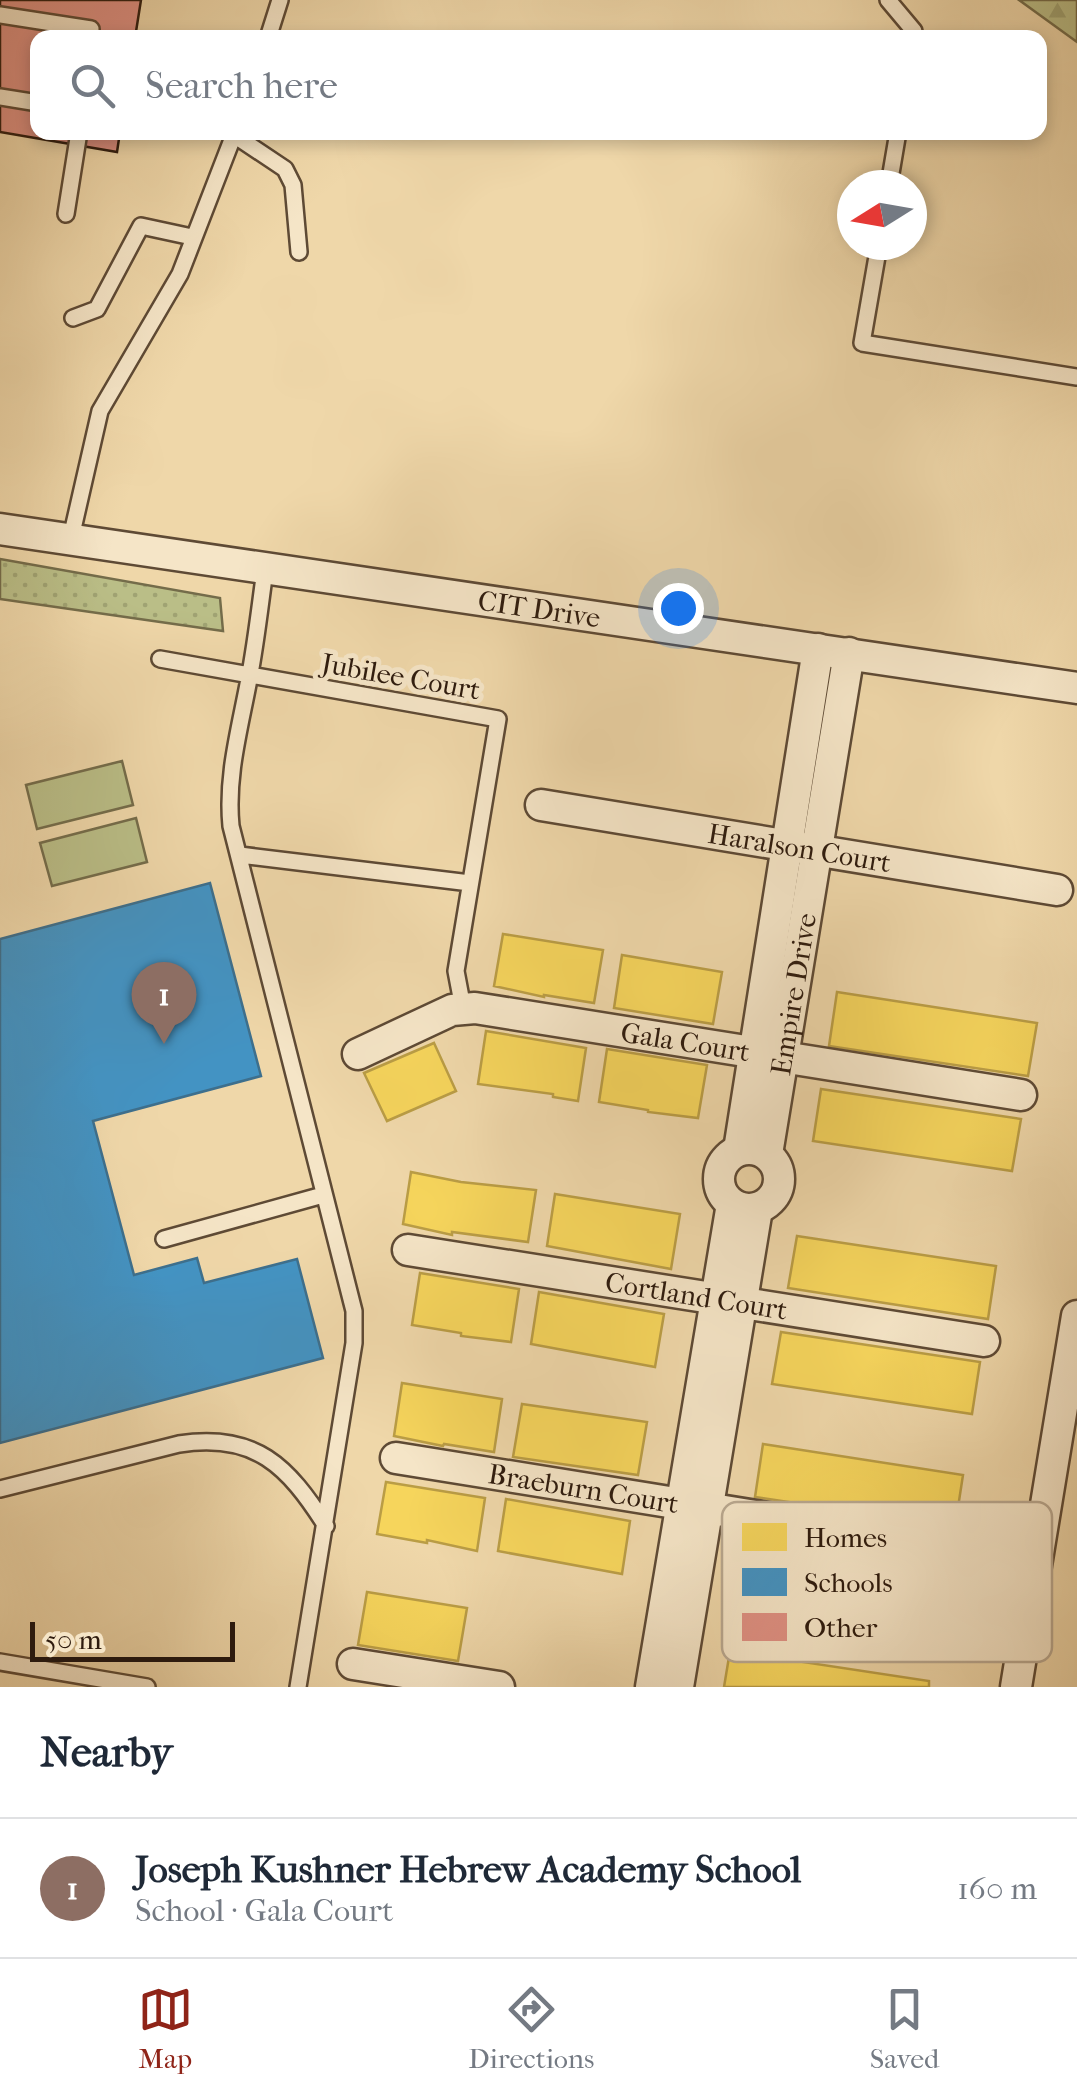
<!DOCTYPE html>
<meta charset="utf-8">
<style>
:root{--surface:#fff;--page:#f2f2f3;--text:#1f2937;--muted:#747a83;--line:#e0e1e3;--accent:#8f2418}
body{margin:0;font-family:"IM FELL French Canon",serif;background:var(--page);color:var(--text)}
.compass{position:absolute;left:837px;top:170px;width:90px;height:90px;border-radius:50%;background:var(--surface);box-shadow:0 5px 15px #0003;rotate:259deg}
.scale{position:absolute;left:30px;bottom:25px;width:205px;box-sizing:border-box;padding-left:10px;border:5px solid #2e1b0e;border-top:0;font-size:28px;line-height:35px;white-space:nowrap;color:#2e1b0e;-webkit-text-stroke:8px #f5e5c7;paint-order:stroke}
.you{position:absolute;left:678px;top:608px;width:35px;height:35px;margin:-25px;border:8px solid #fff;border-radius:50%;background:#1a73e8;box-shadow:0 0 0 15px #1a73e833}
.badge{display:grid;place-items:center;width:65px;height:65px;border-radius:50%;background:var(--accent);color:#fff;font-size:32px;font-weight:700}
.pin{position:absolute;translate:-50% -82px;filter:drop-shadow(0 2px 5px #0008)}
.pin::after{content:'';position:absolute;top:52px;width:35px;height:30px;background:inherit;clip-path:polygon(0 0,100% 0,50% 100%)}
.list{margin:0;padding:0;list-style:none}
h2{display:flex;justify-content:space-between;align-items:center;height:130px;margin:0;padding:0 40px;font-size:42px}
h2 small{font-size:32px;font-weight:400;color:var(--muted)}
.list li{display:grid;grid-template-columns:65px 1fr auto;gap:30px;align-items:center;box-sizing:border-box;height:140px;padding:0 40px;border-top:2px solid var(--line)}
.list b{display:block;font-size:38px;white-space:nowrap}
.list p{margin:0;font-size:32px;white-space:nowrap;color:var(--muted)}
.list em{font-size:32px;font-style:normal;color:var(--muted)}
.icon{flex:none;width:55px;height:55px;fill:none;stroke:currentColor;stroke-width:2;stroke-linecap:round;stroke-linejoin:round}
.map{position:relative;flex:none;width:1077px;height:1687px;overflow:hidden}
.search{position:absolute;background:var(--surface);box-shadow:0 5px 15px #0003;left:30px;right:30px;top:30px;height:110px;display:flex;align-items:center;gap:25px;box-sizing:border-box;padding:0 35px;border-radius:20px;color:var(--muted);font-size:38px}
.sheet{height:270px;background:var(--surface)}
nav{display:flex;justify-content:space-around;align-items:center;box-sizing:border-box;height:140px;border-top:2px solid var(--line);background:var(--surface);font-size:28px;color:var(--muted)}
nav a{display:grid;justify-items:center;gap:5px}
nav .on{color:var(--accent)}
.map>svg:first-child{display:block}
</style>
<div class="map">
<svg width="1077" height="1687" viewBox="0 0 1077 1687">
<defs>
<pattern id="grass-dots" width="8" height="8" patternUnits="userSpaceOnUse" patternTransform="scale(2.5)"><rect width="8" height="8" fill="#babe87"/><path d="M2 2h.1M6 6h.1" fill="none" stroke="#a0a373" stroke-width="1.8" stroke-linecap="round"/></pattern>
<pattern id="forest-firs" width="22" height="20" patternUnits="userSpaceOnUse" patternTransform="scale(2.5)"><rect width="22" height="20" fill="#babe87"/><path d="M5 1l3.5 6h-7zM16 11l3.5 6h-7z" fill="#a0a373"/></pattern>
</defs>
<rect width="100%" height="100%" fill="#efd7a9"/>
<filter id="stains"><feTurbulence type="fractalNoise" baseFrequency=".002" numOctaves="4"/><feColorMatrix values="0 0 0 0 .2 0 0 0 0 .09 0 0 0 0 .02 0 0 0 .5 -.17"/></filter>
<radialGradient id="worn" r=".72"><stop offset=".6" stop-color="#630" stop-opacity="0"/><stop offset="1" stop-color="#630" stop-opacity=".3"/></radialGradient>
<path fill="url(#grass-dots)" stroke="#746c4a" stroke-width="2.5" d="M0 559 220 598 223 631 0 599Z"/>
<path fill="url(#forest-firs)" stroke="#746c4a" stroke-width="2.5" d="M1019 0H1077V42Z"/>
<path fill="#babe87" stroke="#746c4a" stroke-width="2.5" d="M122 761 133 805 37 829 26 785Z
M136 818 147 862 52 886 40 843Z"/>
<path fill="#f6d55c" stroke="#ba9d45" stroke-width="2.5" d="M503 934 603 950 594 1003 544 995V997L494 986Z
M622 955 722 972 713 1024 614 1008Z
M837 992 1037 1023 1028 1076 829 1046Z
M486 1031 586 1048 578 1101 553 1097V1094L478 1084Z
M434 1043 456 1091 387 1121 364 1073Z
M607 1049 707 1065 698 1118 648 1112V1110L599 1102Z
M821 1089 1021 1119 1012 1171 813 1141Z
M411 1172 461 1182 536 1190 528 1242 452 1232V1235L403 1224Z
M555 1194 680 1214 671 1269 547 1246Z
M797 1236 996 1266 988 1319 788 1288Z
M420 1273 519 1289 511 1342 461 1336V1333L412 1325Z
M539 1292 664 1314 655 1367 531 1344Z
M781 1332 980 1362 972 1414 772 1384Z
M402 1383 502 1399 494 1452 444 1444 443 1446 394 1436Z
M522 1404 647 1422 638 1475 513 1457Z
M763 1444 963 1475 955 1527 755 1497Z
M386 1482 485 1498 477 1551 427 1540V1543L377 1534Z
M506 1499 630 1521 622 1574 498 1551Z
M367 1592 467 1608 458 1661 358 1645Z
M730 1651 929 1681V1687H724Z"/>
<path fill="#4393c3" stroke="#3d6f8d" stroke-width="2.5" d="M210 883 261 1076 93 1121 134 1275 197 1258 204 1283 297 1259 323 1358 0 1443V939Z"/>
<path fill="#df9083" stroke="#2e1b0e" stroke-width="2.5" d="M0 0H141L135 38H38V132H120L117 152 0 132Z"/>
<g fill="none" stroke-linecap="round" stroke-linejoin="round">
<g stroke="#5e4a35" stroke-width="20">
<path id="lane" d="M888 0 914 31 913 38
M0 15 91 29 90 38
M268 38 280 0
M0 97 38 103
M234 135 285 169 293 185 299 252
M889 185 898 132
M66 214 79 132
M879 245 862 343 1077 377
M73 318 97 309 141 226 192 237
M70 542 100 411 180 274 235 132
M265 570C260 606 256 643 249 679 240 728 226 776 231 826L354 1311V1343L298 1687
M160 659 498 719 456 971 463 1008
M240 855 470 883
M164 1239 323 1195
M0 1489 179 1444C255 1432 288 1466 326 1526
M0 1662 147 1687"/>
</g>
<g stroke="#5e4a35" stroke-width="35">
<g id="street">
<path id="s1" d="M0 529 1077 688"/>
<path id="s2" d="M541 805 1057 890"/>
<path id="s3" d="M358 1054 452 1010 475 1008 1021 1095"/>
<circle cx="749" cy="1179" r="30"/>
<path d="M739 1150 818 649"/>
<path id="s4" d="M767 1154 849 653"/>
<path id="s5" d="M408 1250 984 1341"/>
<path id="s6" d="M396 1458 948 1547"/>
<path d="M353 1664 499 1687"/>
<path d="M651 1687 732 1204"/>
<path d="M678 1687 757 1209"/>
<path d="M1016 1687 1077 1316"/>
</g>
</g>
<use href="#lane" stroke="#f5e5c7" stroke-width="15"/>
<use href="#street" stroke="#f5e5c7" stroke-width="30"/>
</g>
<g text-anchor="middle" stroke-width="10" stroke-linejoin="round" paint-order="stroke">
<g font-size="28" fill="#2e1b0e" stroke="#f5e5c7">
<text dy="10" stroke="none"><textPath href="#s1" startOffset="545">CIT Drive</textPath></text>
<text transform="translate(401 676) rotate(10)" y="10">Jubilee Court</text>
<text dy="10" stroke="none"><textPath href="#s2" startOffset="262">Haralson Court</textPath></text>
<text dy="10" stroke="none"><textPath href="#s4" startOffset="162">Empire Drive</textPath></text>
<text dy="10" stroke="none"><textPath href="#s3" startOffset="340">Gala Court</textPath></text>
<text dy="10" stroke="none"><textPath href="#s5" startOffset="292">Cortland Court</textPath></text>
<text dy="10" stroke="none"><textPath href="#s6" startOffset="190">Braeburn Court</textPath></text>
</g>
</g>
<rect x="722" y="1502" width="330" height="160" rx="15" fill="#f5e5c7" stroke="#b9a890" stroke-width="2.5"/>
<rect x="742" y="1523" width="45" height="28" fill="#f6d55c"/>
<rect x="742" y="1568" width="45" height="28" fill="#4393c3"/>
<rect x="742" y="1613" width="45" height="28" fill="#df9083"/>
<g font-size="28" fill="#2e1b0e">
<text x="804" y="1547">Homes</text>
<text x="804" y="1592">Schools</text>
<text x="804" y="1637">Other</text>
</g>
<rect width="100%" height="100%" filter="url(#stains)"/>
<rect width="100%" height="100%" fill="url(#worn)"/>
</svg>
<svg class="compass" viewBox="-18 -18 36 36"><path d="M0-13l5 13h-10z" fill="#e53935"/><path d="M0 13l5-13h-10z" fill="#747a83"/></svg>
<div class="scale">50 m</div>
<div class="you"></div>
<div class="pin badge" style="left:164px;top:1044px;background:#8d6e63">1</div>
<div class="search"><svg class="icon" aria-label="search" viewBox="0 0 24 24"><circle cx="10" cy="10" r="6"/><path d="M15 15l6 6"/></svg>Search here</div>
</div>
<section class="sheet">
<h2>Nearby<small></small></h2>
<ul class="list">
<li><span class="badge" style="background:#8d6e63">1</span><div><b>Joseph Kushner Hebrew Academy School</b><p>School · Gala Court</p></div><em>160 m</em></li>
</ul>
</section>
<nav>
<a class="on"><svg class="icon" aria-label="map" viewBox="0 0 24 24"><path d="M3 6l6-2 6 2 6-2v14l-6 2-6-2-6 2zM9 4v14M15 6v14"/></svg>Map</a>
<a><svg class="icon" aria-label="directions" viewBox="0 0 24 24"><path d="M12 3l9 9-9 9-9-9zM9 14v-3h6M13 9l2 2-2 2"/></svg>Directions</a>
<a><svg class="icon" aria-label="saved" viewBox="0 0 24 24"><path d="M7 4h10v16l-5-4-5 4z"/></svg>Saved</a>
</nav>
